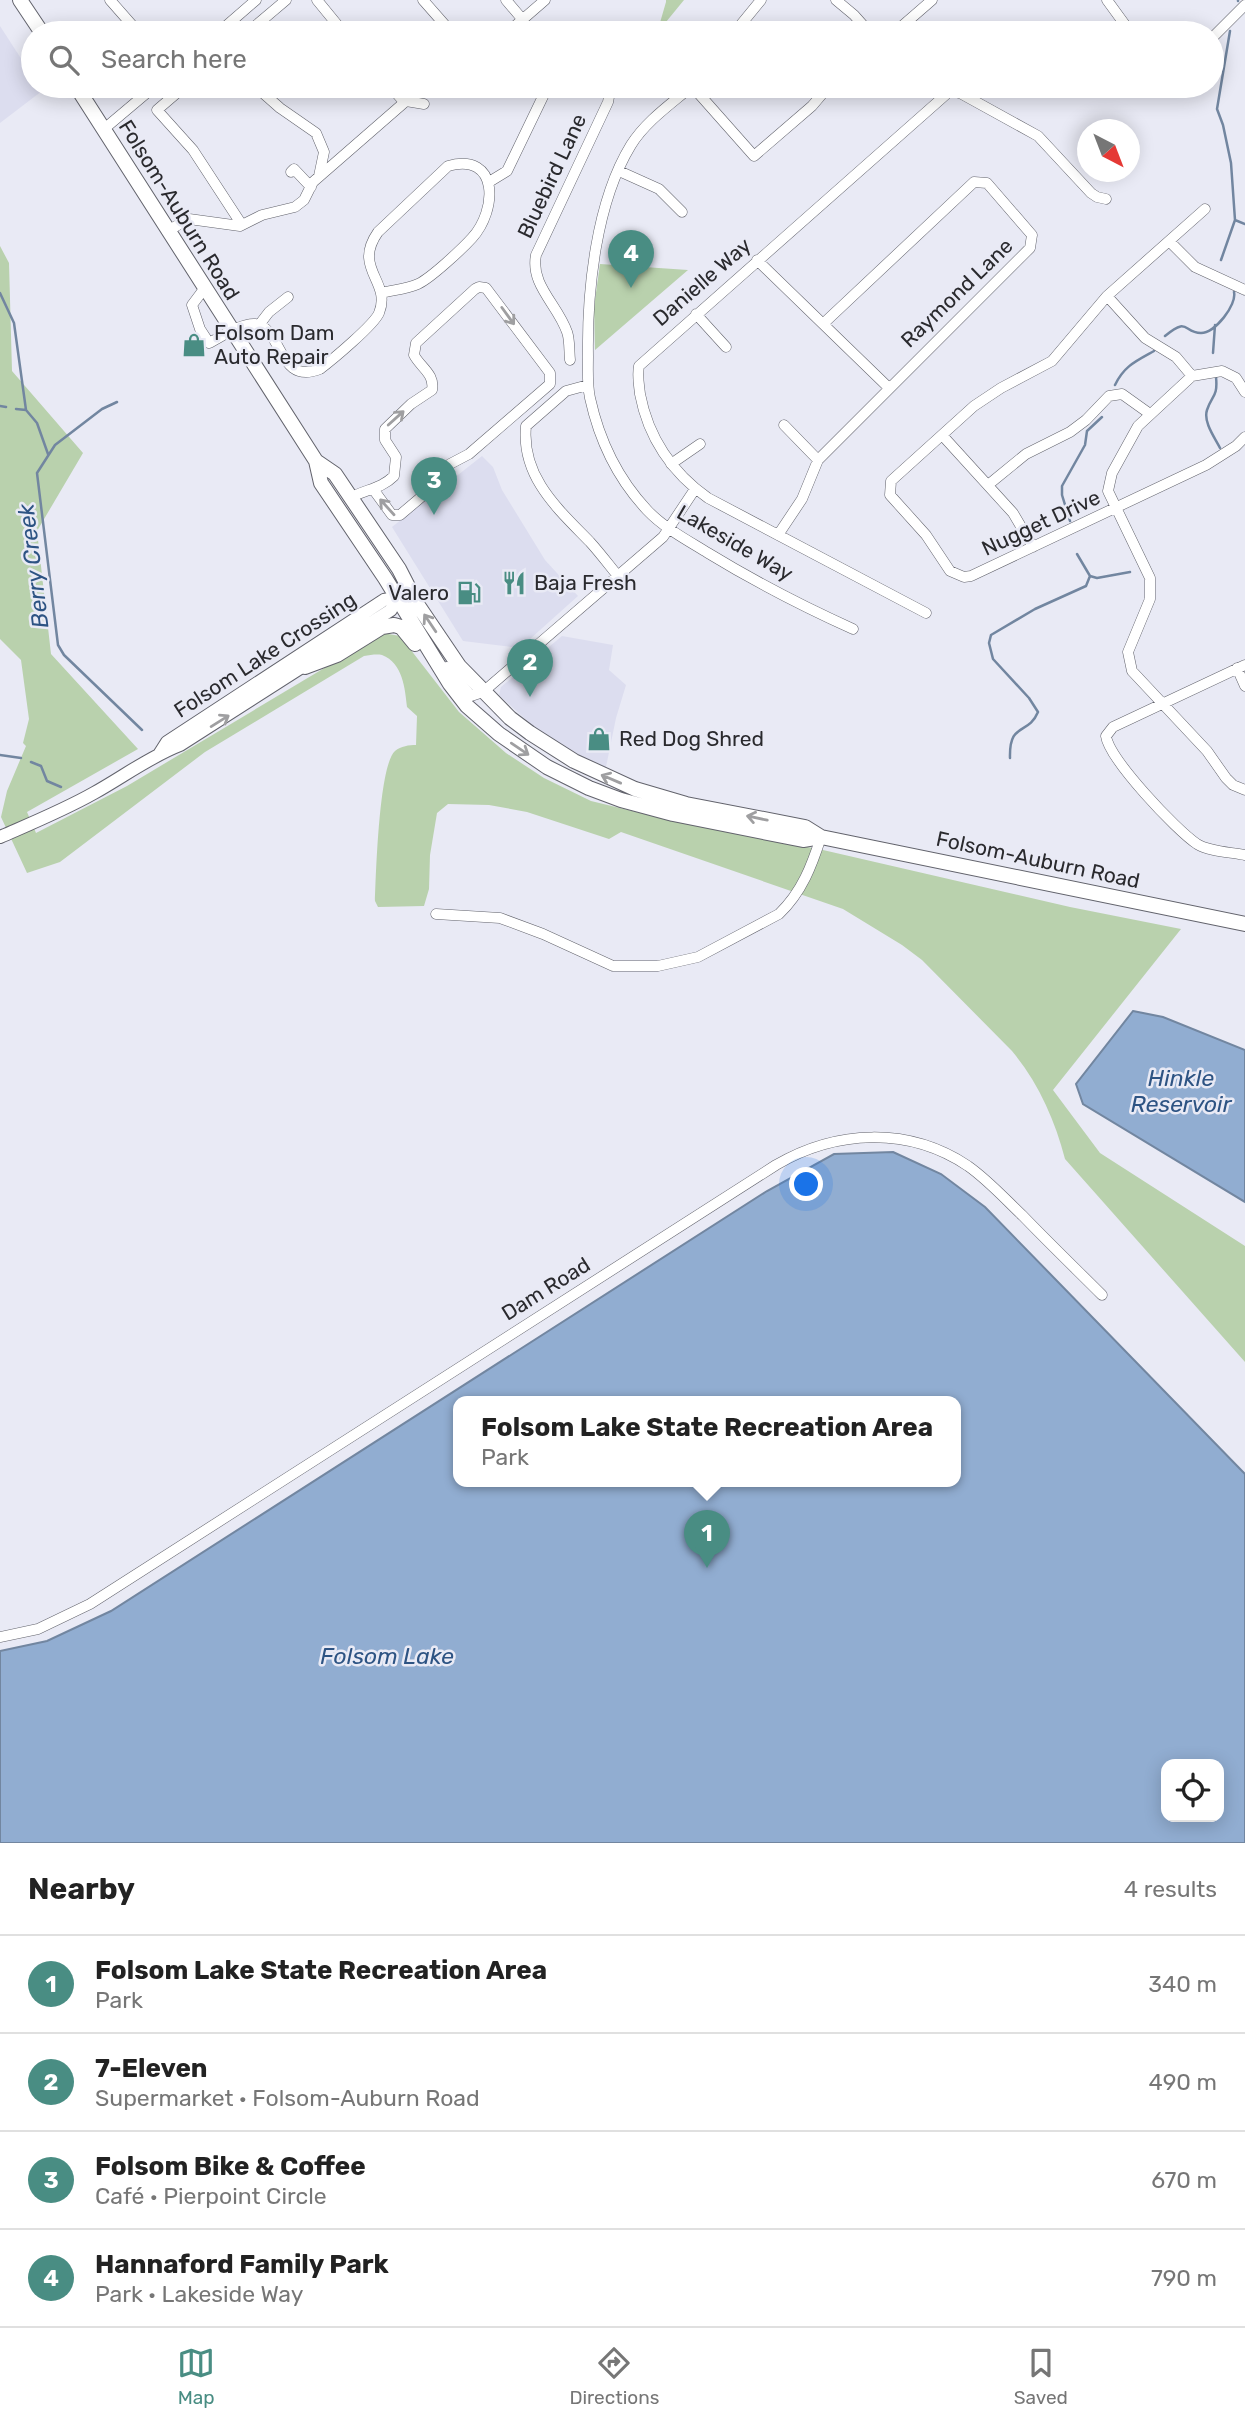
<!DOCTYPE html>
<meta charset="utf-8">
<style>
:root{--surface:#fff;--page:#f2f2f2;--text:#222;--muted:#767676;--line:#e0e0e0;--accent:#498d83}
body{margin:0;font-family:Rubik,sans-serif;background:var(--page);color:var(--text)}
.controls{position:absolute;right:21px;bottom:21px;display:grid;overflow:hidden;border-radius:14px;box-shadow:0 4px 18px #0003}
.controls button{width:63px;height:63px;display:grid;place-items:center;padding:0;border:0;border-bottom:2px solid var(--line);background:var(--surface);color:var(--text);font:35px sans-serif}
.compass{position:absolute;left:1077px;top:119px;width:63px;height:63px;border-radius:50%;background:var(--surface);box-shadow:0 4px 18px #0003;rotate:138deg}
.you{position:absolute;left:807px;top:1185px;width:24px;height:24px;margin:-18px;border:5px solid #fff;border-radius:50%;background:#1a73e8;box-shadow:0 0 0 10px #1a73e833}
.badge{display:grid;place-items:center;width:46px;height:46px;border-radius:50%;background:var(--accent);color:#fff;font-size:23px;font-weight:700}
.pin{position:absolute;translate:-50% -58px;filter:drop-shadow(0 2px 4px #0008)}
.pin::after{content:'';position:absolute;top:37px;width:24px;height:21px;background:inherit;clip-path:polygon(0 0,100% 0,50% 100%)}
.popup{position:absolute;left:453px;top:1396px;width:508px;height:91px;box-sizing:border-box;display:grid;place-content:center;border-radius:14px;background:var(--surface);filter:drop-shadow(0 2px 5px #0005);font-size:23px;white-space:nowrap;color:var(--muted)}
.popup b{font-size:26px;color:var(--text)}
.popup::after{content:'';position:absolute;left:50%;top:100%;margin-left:-14px;border:14px solid transparent;border-top-color:var(--surface)}
.list{margin:0;padding:0;list-style:none}
h2{display:flex;justify-content:space-between;align-items:center;height:91px;margin:0;padding:0 28px;font-size:30px}
h2 small{font-size:23px;font-weight:400;color:var(--muted)}
.list li{display:grid;grid-template-columns:46px 1fr auto;gap:21px;align-items:center;box-sizing:border-box;height:98px;padding:0 28px;border-top:2px solid var(--line)}
.list b{display:block;font-size:26px;white-space:nowrap}
.list p{margin:0;font-size:23px;white-space:nowrap;color:var(--muted)}
.list em{font-size:23px;font-style:normal;color:var(--muted)}
.icon{flex:none;width:38px;height:38px;fill:none;stroke:currentColor;stroke-width:2;stroke-linecap:round;stroke-linejoin:round}
.map{position:relative;flex:none;width:1245px;height:1843px;overflow:hidden}
.search{position:absolute;background:var(--surface);box-shadow:0 4px 18px #0003;left:21px;right:21px;top:21px;height:77px;display:flex;align-items:center;gap:18px;box-sizing:border-box;padding:0 24px;border-radius:38px;color:var(--muted);font-size:26px}
.sheet{height:483px;background:var(--surface)}
nav{display:flex;justify-content:space-around;align-items:center;box-sizing:border-box;height:98px;border-top:2px solid var(--line);background:var(--surface);font-size:19px;color:var(--muted)}
nav a{display:grid;justify-items:center;gap:4px}
nav .on{color:var(--accent)}
.map>svg:first-child{display:block}
</style>
<div class="map">
<svg width="1245" height="1843" viewBox="0 0 1245 1843">
<rect width="100%" height="100%" fill="#e9eaf5"/>
<path fill="#dcddef" d="M0 26 33 77V86H39L42 91 0 123Z
M482 456 493 467 502 490 545 560 578 596 520 648 463 641 392 527Z
M562 636 613 645 609 670 626 685 616 718 606 767 577 756 544 736 499 695 501 687Z"/>
<path fill="#b9d1ad" d="M666 0H684L657 33 666 2Z
M0 246 9 263 12 371 83 453 37 531 51 654 138 749 27 812 36 833 127 786 383 633 400 636 459 712 506 753 544 778 591 801 682 823 823 850 1070 907 1181 929 1053 1090 1100 1153 1245 1246V1362L1065 1159C1055 1120 1038 1082 1012 1051L922 960 902 945 843 909 621 832 609 839 527 812 489 805 448 804 437 813 430 855 429 889 424 906 378 907 375 901C376 875 379 765 395 751 401 746 409 745 416 745L417 716 407 707C405 689 403 663 382 655 377 654 370 655 364 656L205 752 60 862 27 873 1 817 7 791 26 746 23 743 29 719 21 660 0 639Z
M600 264 688 270 595 350 594 307Z"/>
<path fill="#91add1" stroke="#7286a0" stroke-width="2" fill-rule="evenodd" d="M1133 1011 1163 1017 1245 1050V1202L1083 1104 1076 1084Z
M893 1152 941 1174 985 1207 1245 1474V1843H0V1651L47 1641 111 1611 767 1191 834 1154ZM458 1402H956V1482H458ZM1166 1764H1219V1817H1166Z"/>
<g fill="none" stroke-linecap="round" stroke-linejoin="round">
<path stroke="#7286a0" stroke-width="2.5" d="M1238 1V0
M1230 31 1217 109 1223 125 1231 163 1235 220 1245 224
M1221 260 1235 220
M0 293 14 323 26 410
M1165 336C1189 316 1183 333 1201 333 1215 333 1237 305 1234 292
M1213 353 1215 325
M1216 377C1218 397 1212 395 1207 410 1203 422 1215 438 1220 448
M1115 385C1124 366 1136 361 1154 351
M117 402 102 409 55 445 37 473 58 645 64 655 142 730
M0 406 6 407
M16 409 26 410 37 423 48 454
M1070 521 1062 495V486L1085 445 1087 431 1102 417
M1090 576 1097 578 1130 572
M0 755 21 758
M1010 758C1009 721 1028 736 1038 712L1029 698 993 659 989 643 991 635 1035 609 1086 586 1090 576 1077 554
M31 762 41 766 47 781 61 787"/>
<g stroke="#62636c" stroke-width="11">
<path id="street" d="M110 0 139 33
M317 0 344 33
M423 0 452 33
M506 0 523 20
M836 0 854 15 870 33
M1107 0 1131 33
M218 33 256 0
M247 33 286 0
M507 33 545 0
M734 33 761 0
M894 33 932 0
M1212 38 1245 5
M185 86 157 110 193 150 242 225
M255 86 280 108 316 133 324 152 319 176
M390 86 404 102
M692 86C671 104 646 121 631 145 596 202 587 290 588 356 588 370 587 384 590 398 599 439 618 479 647 510 664 528 687 540 708 553 754 581 804 607 853 629
M692 86 754 156 812 106 829 86
M104 129 155 86
M619 171 659 189 682 212
M291 172 294 169 311 187
M489 182 507 171 548 86
M1205 209 1107 296 1052 361 1001 388 974 406 891 481 890 495 926 535 950 571 964 577 971 576 1206 465 1236 446 1245 437
M167 231 189 219 240 226 262 215 295 207 304 200 313 182 406 101 424 104
M1169 241 1195 267 1245 290
M757 260 888 387
M204 289 192 305 200 329 209 343C221 337 241 323 255 324 283 327 277 386 320 369 332 360 374 325 379 313 392 281 352 269 378 232L448 166C500 152 497 211 472 238 462 249 431 278 418 284 407 289 393 290 381 293
M1107 296 1145 338 1176 357 1192 376
M696 314 726 347
M259 325 269 312 288 297
M570 360C569 351 570 340 567 332 558 305 530 285 536 255L608 102 611 86
M588 385 566 391 526 426C521 477 558 509 590 542 600 553 609 565 618 576
M1245 392 1236 378 1222 371 1192 376 1138 426 1112 473 1108 491 1150 578V599L1128 652 1132 671 1207 751 1226 778 1233 785 1245 790
M784 425 818 460
M942 435 1013 513 1033 547
M671 464 700 444
M988 485 1026 454 1070 432 1086 420 1109 396 1122 394 1150 414
M350 498C366 489 381 489 394 476L396 457 385 440V429L411 404 432 390C435 374 421 368 414 355L416 343 475 289 479 287 486 288 550 373V384L469 454 450 464 435 478 426 493 400 515H392L373 489
M778 535 802 499 818 460 1030 248 1032 235 987 183 974 182 824 323
M926 613 708 498C672 473 648 437 640 394 639 384 637 376 639 366L950 91 960 93 1038 136 1091 193 1097 197 1106 199
M1245 665 1113 727 1106 736C1109 759 1176 830 1197 844 1210 852 1230 852 1245 855
M447 667 471 696 483 692 663 537 695 489
M1237 668 1245 686
M436 914 500 918 543 934 613 966H658L698 957 779 914C802 892 812 865 821 837
M0 1637 38 1629 90 1604 776 1165C836 1130 908 1126 968 1166 988 1180 1005 1199 1023 1216 1049 1243 1076 1269 1102 1295"/>
</g>
<g stroke="#62636c" stroke-width="14">
<path id="secondary" d="M160 753 167 742 384 600 401 597
M0 837C32 823 64 810 94 793 123 777 149 757 180 745L391 610 397 599"/>
</g>
<g stroke="#62636c" stroke-width="16">
<path id="primary" d="M20 0 42 33
M76 86 316 461 321 483 385 578 450 684 467 706 499 734 547 767 589 788 621 800 673 814 803 840 821 837
M316 461 335 474 399 569 417 604 459 666 510 718 530 733 574 761 635 789 686 804 805 827 821 837 1245 924
M305 667 337 655 382 627 394 625 401 627 415 644"/>
</g>
<use href="#street" stroke="#fff" stroke-width="10"/>
<use href="#secondary" stroke="#fff" stroke-width="12"/>
<use href="#primary" stroke="#fff" stroke-width="14"/>
</g>
<defs><path id="oneway-shaft" d="M-6 0H5M1.5-3L5.5 0L1.5 3" fill="none" stroke-width="1.6" stroke-linecap="round" stroke-linejoin="round" transform="scale(1.75)"/></defs>
<g stroke="#9f9fa1">
<use href="#oneway-shaft" transform="translate(508 316) rotate(54)"/>
<use href="#oneway-shaft" transform="translate(396 418) rotate(-42)"/>
<use href="#oneway-shaft" transform="translate(387 507) rotate(-132)"/>
<use href="#oneway-shaft" transform="translate(430 623) rotate(-124)"/>
<use href="#oneway-shaft" transform="translate(220 721) rotate(-32)"/>
<use href="#oneway-shaft" transform="translate(520 749) rotate(34)"/>
<use href="#oneway-shaft" transform="translate(611 779) rotate(-157)"/>
<use href="#oneway-shaft" transform="translate(757 818) rotate(-168)"/>
</g>
<defs>
<g id="shop-bare" transform="scale(1.89)"><path d="M-5-2.5h2.3a2.7 3.5 0 0 1 5.4 0H5L5.5 6h-11ZM-1.5-2.5h3a1.5 2.3 0 0 0-3 0Z" fill="#498d83" stroke="#e9eaf5" stroke-width="2.5" paint-order="stroke"/></g>
<g id="restaurant-bare" transform="scale(1.89)"><path d="M-5-6h1v4h1v-4h1v4h1v-4h1v5L-1.5 .5V6h-2V.5L-5-1ZM5-6V6H3V1.5H1.5Q1.5-4 5-6Z" fill="#498d83" stroke="#e9eaf5" stroke-width="2.5" paint-order="stroke"/></g>
<g id="fuel-bare" transform="scale(1.89)"><path d="M-5.5-6h7V0h2V4h1.3V-2.5L3-4.5l.8-.8L6-3V5H2.5V1h-1V6h-7ZM-4.2-4.7v3.2H.2V-4.7Z" fill="#498d83" stroke="#e9eaf5" stroke-width="2.5" paint-order="stroke"/></g>
</defs>
<g fill-rule="evenodd">
<use href="#shop-bare" x="194" y="345"/>
<use href="#restaurant-bare" x="514" y="583"/>
<use href="#fuel-bare" x="469" y="593"/>
<use href="#shop-bare" x="599" y="739"/>
</g>
<g text-anchor="middle" stroke-width="5" stroke-linejoin="round" paint-order="stroke">
<g font-size="21" fill="#2a2a2e" stroke="#e9eaf5">
<text transform="translate(552 176) rotate(-65)" y="7">Bluebird Lane</text>
<text transform="translate(179 210) rotate(58)" y="7">Folsom-Auburn Road</text>
<text transform="translate(702 282) rotate(-41)" y="7">Danielle Way</text>
<text transform="translate(957 293) rotate(-44)" y="7">Raymond Lane</text>
<text transform="translate(1041 523) rotate(-25)" y="7">Nugget Drive</text>
<text transform="translate(735 543) rotate(30)" y="7">Lakeside Way</text>
<text transform="translate(265 655) rotate(-33)" y="7">Folsom Lake Crossing</text>
<text transform="translate(1038 860) rotate(12)" y="7">Folsom-Auburn Road</text>
<text transform="translate(546 1289) rotate(-32)" y="7">Dam Road</text>
</g>
<g font-size="21" fill="#2a2a2e" stroke="#e9eaf5" text-anchor="start">
<text x="214" y="340">Folsom Dam<tspan x="214" dy="24">Auto Repair</tspan></text>
<text x="534" y="590">Baja Fresh</text>
<text x="449" y="600" text-anchor="end">Valero</text>
<text x="619" y="746">Red Dog Shred</text>
</g>
<g font-size="23" font-style="italic" fill="#2d5383" stroke="#e9eaf5">
<text transform="translate(33 566) rotate(-97)" y="8">Berry Creek</text>
<text x="1181" y="1086">Hinkle<tspan x="1181" dy="26">Reservoir</tspan></text>
<text x="387" y="1664">Folsom Lake</text>
</g>
</g>
</svg>
<div class="controls">
<button><svg class="icon" aria-label="locate" viewBox="0 0 24 24"><circle cx="12" cy="12" r="6"/><path d="M12 2v4M12 18v4M2 12h4M18 12h4"/></svg></button>
</div>
<svg class="compass" viewBox="-18 -18 36 36"><path d="M0-13l5 13h-10z" fill="#e53935"/><path d="M0 13l5-13h-10z" fill="#767676"/></svg>
<div class="you"></div>
<div class="pin badge" style="left:707px;top:1568px">1</div>
<div class="popup"><b>Folsom Lake State Recreation Area</b>Park</div>
<div class="pin badge" style="left:530px;top:697px">2</div>
<div class="pin badge" style="left:434px;top:515px">3</div>
<div class="pin badge" style="left:631px;top:288px">4</div>
<div class="search"><svg class="icon" aria-label="search" viewBox="0 0 24 24"><circle cx="10" cy="10" r="6"/><path d="M15 15l6 6"/></svg>Search here</div>
</div>
<section class="sheet">
<h2>Nearby<small>4 results</small></h2>
<ul class="list">
<li><span class="badge">1</span><div><b>Folsom Lake State Recreation Area</b><p>Park</p></div><em>340 m</em></li>
<li><span class="badge">2</span><div><b>7-Eleven</b><p>Supermarket · Folsom-Auburn Road</p></div><em>490 m</em></li>
<li><span class="badge">3</span><div><b>Folsom Bike &amp; Coffee</b><p>Café · Pierpoint Circle</p></div><em>670 m</em></li>
<li><span class="badge">4</span><div><b>Hannaford Family Park</b><p>Park · Lakeside Way</p></div><em>790 m</em></li>
</ul>
</section>
<nav>
<a class="on"><svg class="icon" aria-label="map" viewBox="0 0 24 24"><path d="M3 6l6-2 6 2 6-2v14l-6 2-6-2-6 2zM9 4v14M15 6v14"/></svg>Map</a>
<a><svg class="icon" aria-label="directions" viewBox="0 0 24 24"><path d="M12 3l9 9-9 9-9-9zM9 14v-3h6M13 9l2 2-2 2"/></svg>Directions</a>
<a><svg class="icon" aria-label="saved" viewBox="0 0 24 24"><path d="M7 4h10v16l-5-4-5 4z"/></svg>Saved</a>
</nav>
